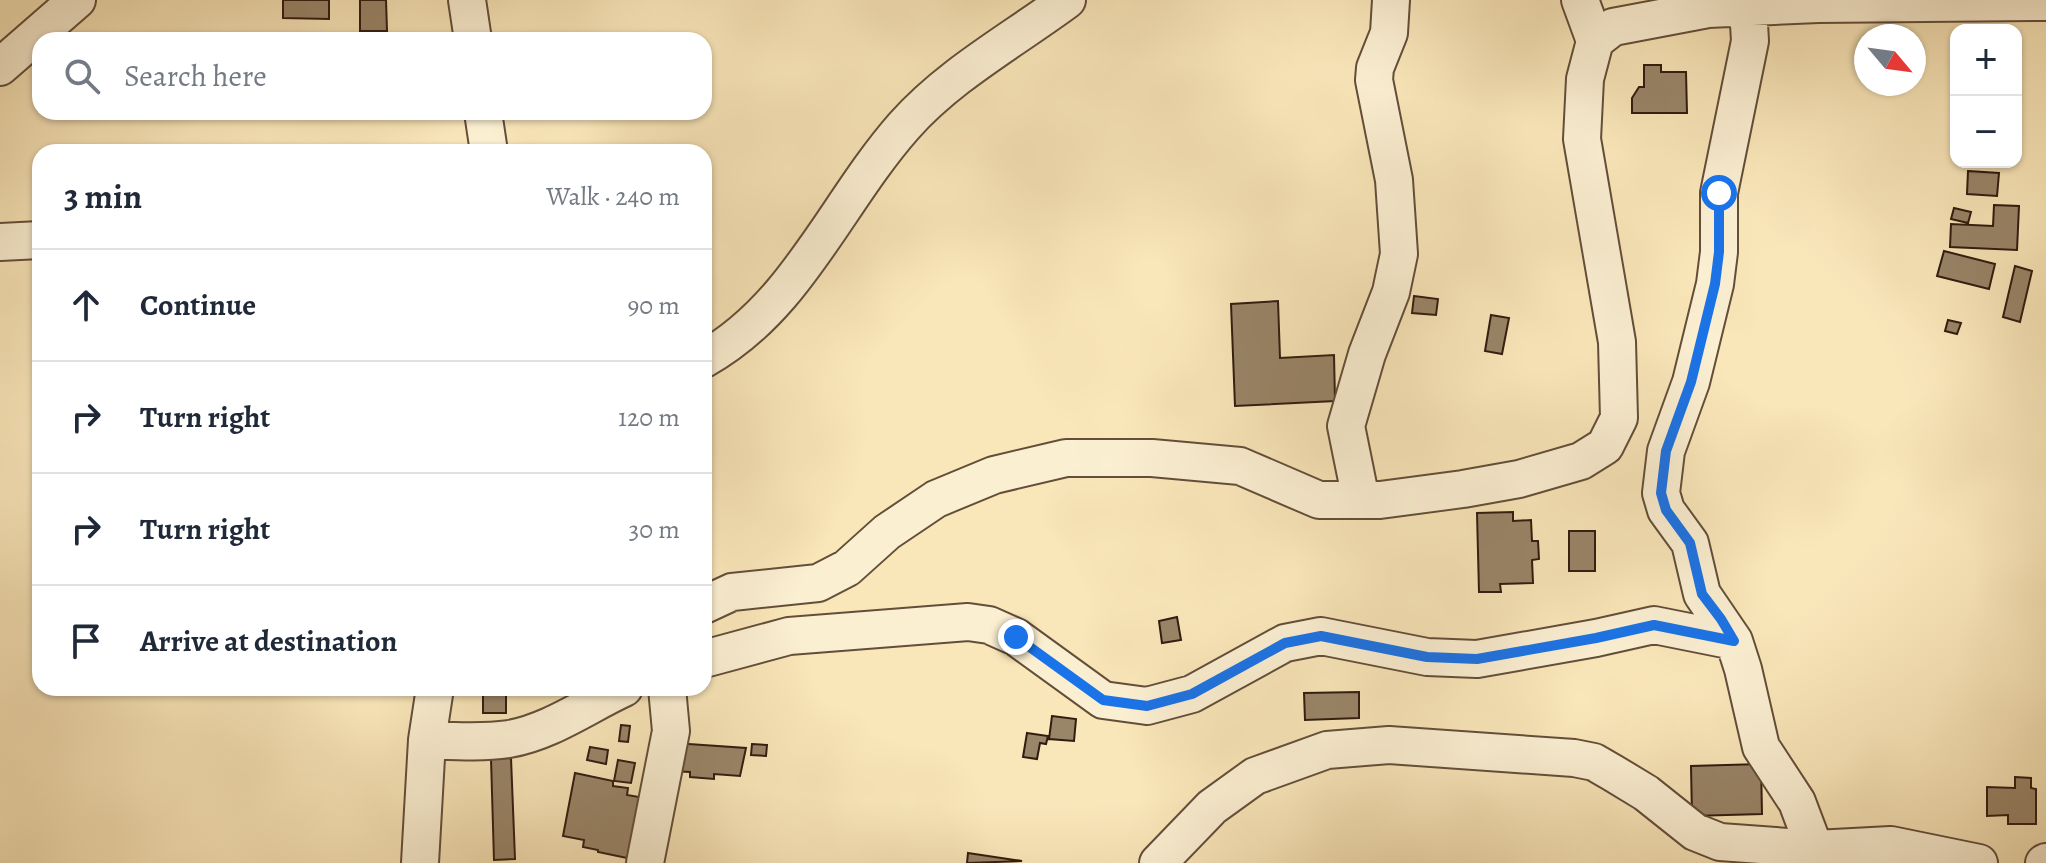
<!DOCTYPE html>
<meta charset="utf-8">
<style>
:root{--surface:#fff;--page:#f6f6f7;--text:#1f2937;--muted:#747a83;--line:#e0e1e3}
body{margin:0;font-family:Alegreya,serif;background:var(--page);color:var(--text)}
.controls{position:absolute;right:24px;top:24px;display:grid;overflow:hidden;border-radius:16px;box-shadow:0 2px 6px #0004}
.controls button{width:72px;height:72px;display:grid;place-items:center;padding:0;border:0;border-bottom:2px solid var(--line);background:var(--surface);color:var(--text);font:40px sans-serif}
.compass{position:absolute;left:1854px;top:24px;width:72px;height:72px;border-radius:50%;background:var(--surface);box-shadow:0 2px 6px #0004;rotate:119deg}
.stop{position:absolute;width:24px;height:24px;margin:-18px;border:6px solid #1a73e8;border-radius:50%;background:#fff}
.stop.end{background:#1a73e8;border-color:#fff;box-shadow:0 2px 8px #0008}
.list{margin:0;padding:0;list-style:none}
h2{display:flex;justify-content:space-between;align-items:center;height:104px;margin:0;padding:0 32px;font-size:34px}
h2 small{font-size:26px;font-weight:400;color:var(--muted)}
.list li{display:grid;grid-template-columns:52px 1fr auto;gap:24px;align-items:center;box-sizing:border-box;height:112px;padding:0 32px;border-top:2px solid var(--line)}
.list b{display:block;font-size:30px;white-space:nowrap}
.list em{font-size:26px;font-style:normal;color:var(--muted)}
.icon{flex:none;width:44px;height:44px;fill:none;stroke:currentColor;stroke-width:2;stroke-linecap:round;stroke-linejoin:round}
.map{position:relative;flex:none;width:2046px;height:863px;overflow:hidden}
.search{position:absolute;background:var(--surface);box-shadow:0 2px 6px #0004;left:32px;top:32px;width:680px;height:88px;display:flex;align-items:center;gap:20px;box-sizing:border-box;padding:0 28px;border-radius:24px;color:var(--muted);font-size:30px}
.panel{position:absolute;background:var(--surface);box-shadow:0 2px 6px #0004;left:32px;top:144px;width:680px;height:552px;border-radius:24px}
.map>svg:first-child{display:block}
</style>
<div class="map">
<svg width="2046" height="863" viewBox="0 0 2046 863">
<rect width="100%" height="100%" fill="#f9e6b9"/>
<filter id="stains"><feTurbulence type="fractalNoise" baseFrequency=".0025" numOctaves="4"/><feColorMatrix values="0 0 0 0 .2 0 0 0 0 .09 0 0 0 0 .02 0 0 0 .5 -.17"/></filter>
<radialGradient id="worn" r=".72"><stop offset=".6" stop-color="#630" stop-opacity="0"/><stop offset="1" stop-color="#630" stop-opacity=".3"/></radialGradient>
<path fill="#998568" stroke="#311c10" stroke-width="2" d="M283 0H329V19L283 18Z
M360 0H386L387 31H360Z
M108 34H138V40H108Z
M1644 65H1661V72H1686L1687 113H1632V98L1639 87H1644Z
M1968 171 1999 173 1997 196 1967 194Z
M1994 205 2019 206 2017 250 1950 247 1951 224 1993 226Z
M1954 208 1971 212 1968 223 1951 219Z
M1944 251 1995 264 1989 289 1937 276Z
M2015 266 2032 271 2020 322 2003 317Z
M1414 296 1438 299 1436 315 1412 313Z
M1278 301 1280 358 1334 355 1335 401 1235 406 1231 304Z
M1491 315 1509 318 1502 354 1485 351Z
M1948 320 1961 323 1957 334 1945 331Z
M1513 512V521L1531 520 1532 541H1538L1539 559 1532 560 1533 583 1500 584 1501 592H1479L1477 513Z
M1569 531H1595V571H1569Z
M1177 617 1181 640 1162 643 1159 621Z
M483 688H506V713H483Z
M1359 692V718L1305 720 1304 693Z
M1052 716 1076 719 1074 741 1049 739Z
M621 725 630 726 628 742 619 741Z
M1027 733 1048 736 1046 744 1040 743 1037 759 1023 757Z
M674 743 746 748 740 776 714 774V779L690 777V772L672 771Z
M752 744 767 745 766 756 751 755Z
M590 747 608 750 606 764 587 760Z
M511 758 515 859 494 860 491 759Z
M618 760 635 763 631 783 614 781Z
M1761 764 1762 814 1692 816 1691 766Z
M575 773 613 781V786L628 788 627 795 645 798 632 859 598 852V850L583 847 584 840 563 836Z
M2015 777 2031 778V788L2036 789V824H2008V815L1987 816V787L2015 788Z
M968 853 1022 861 967 863Z"/>
<g fill="none" stroke-linecap="round" stroke-linejoin="round">
<g stroke="#634e3a" stroke-width="40">
<path id="minor" d="M467 0 473 40
M1580 0 1595 41
M1740 0 1749 24 1750 41 1719 193V252L1715 284 1691 382 1666 451 1661 493 1666 510 1690 543 1702 594 1734 641 1743 669 1761 747 1797 802 1820 863
M0 67 77 0
M483 112 489 152
M0 242 40 240
M704 359C797 307 836 203 904 126 949 75 1013 40 1067 0
M1361 500 1346 426 1367 354 1391 292 1399 254 1394 180 1374 80 1375 68 1389 33 1391 0
M704 605 732 592 818 583 847 568 887 532 936 499 994 475 1066 458H1152L1240 466 1319 500H1380L1463 489 1519 479 1581 461 1605 446 1619 418 1617 342 1582 139 1585 79 1595 41 1613 27 1708 9 1818 4 2046 2
M704 659 789 636 968 622 989 625 1016 637 1103 700 1147 706 1192 694 1285 643 1321 636 1427 657 1477 659 1596 638 1654 625 1734 641
M427 740C454 741 482 743 509 739 550 732 587 705 624 688
M420 863 427 740 435 688
M645 863 671 731 667 688
M1158 863 1212 807 1255 776 1327 750 1389 745 1574 758 1594 762 1613 773 1646 793 1695 832 1720 842 1815 849 1891 845 1979 863
M2044 863 2046 862"/>
</g>
<use href="#minor" stroke="#fbefd2" stroke-width="36"/>
</g>
<g fill="none" stroke-linecap="round" stroke-linejoin="round">
<path stroke="#1a73e8" stroke-width="10" d="M1016 637 1103 700 1147 706 1192 694 1285 643 1321 636 1427 657 1477 659 1596 638 1654 625 1734 641 1721 619 1702 594 1690 543 1666 510 1661 493 1666 451 1691 382 1715 284 1719 252V193"/>
</g>
<rect width="100%" height="100%" filter="url(#stains)"/>
<rect width="100%" height="100%" fill="url(#worn)"/>
</svg>
<div class="controls">
<button>+</button>
<button>−</button>
</div>
<svg class="compass" viewBox="-18 -18 36 36"><path d="M0-13l5 13h-10z" fill="#e53935"/><path d="M0 13l5-13h-10z" fill="#747a83"/></svg>
<div class="stop" style="left:1719px;top:193px"></div>
<div class="stop end" style="left:1016px;top:637px"></div>
<div class="search"><svg class="icon" aria-label="search" viewBox="0 0 24 24"><circle cx="10" cy="10" r="6"/><path d="M15 15l6 6"/></svg>Search here</div>
<section class="panel">
<h2>3 min<small>Walk · 240 m</small></h2>
<ul class="list">
<li><svg class="icon" aria-label="ahead" viewBox="0 0 24 24"><path d="M12 20V5M6 11l6-6 6 6"/></svg><div><b>Continue</b></div><em>90 m</em></li>
<li><svg class="icon" aria-label="right" viewBox="0 0 24 24"><path d="M7 20v-9h11M14 6l5 5-5 5"/></svg><div><b>Turn right</b></div><em>120 m</em></li>
<li><svg class="icon" aria-label="right" viewBox="0 0 24 24"><path d="M7 20v-9h11M14 6l5 5-5 5"/></svg><div><b>Turn right</b></div><em>30 m</em></li>
<li><svg class="icon" aria-label="arrive" viewBox="0 0 24 24"><path d="M6 21V4h12l-3 4 3 4H6"/></svg><div><b>Arrive at destination</b></div></li>
</ul>
</section>
</div>
